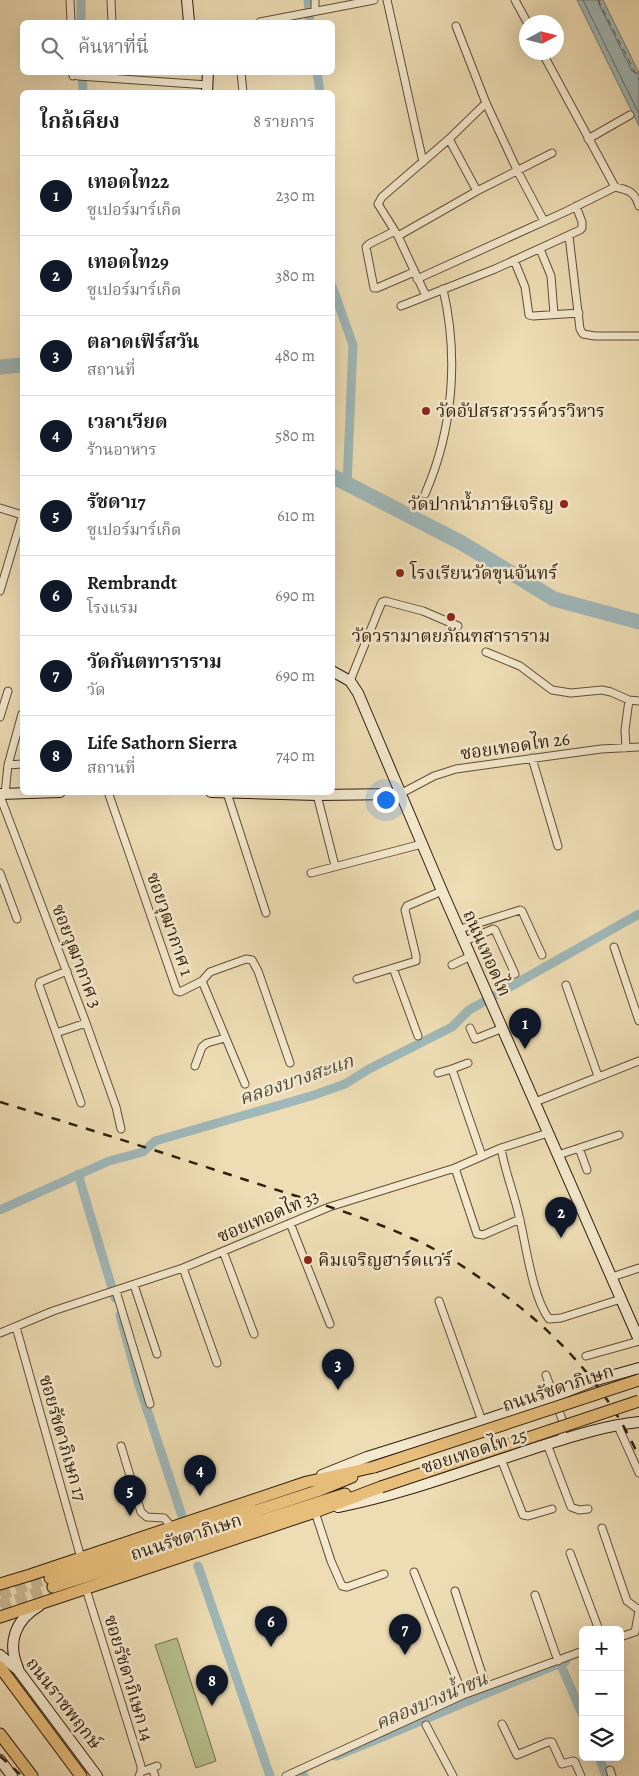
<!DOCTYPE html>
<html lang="th">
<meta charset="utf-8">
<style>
:root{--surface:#fff;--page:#f6f6f6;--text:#202124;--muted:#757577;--line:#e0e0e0;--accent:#111827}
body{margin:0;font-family:Alegreya,"Noto Serif Thai",serif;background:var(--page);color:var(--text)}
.controls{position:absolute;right:15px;bottom:15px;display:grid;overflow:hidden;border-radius:8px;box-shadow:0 5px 20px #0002}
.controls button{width:45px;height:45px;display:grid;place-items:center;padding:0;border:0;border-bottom:1px solid var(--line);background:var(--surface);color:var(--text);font:25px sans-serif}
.compass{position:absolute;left:519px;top:15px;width:45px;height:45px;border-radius:50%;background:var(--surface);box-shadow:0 5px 20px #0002;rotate:83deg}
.you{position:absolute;left:385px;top:799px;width:18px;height:18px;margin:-12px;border:4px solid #fff;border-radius:50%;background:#1a73e8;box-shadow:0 0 0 8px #1a73e833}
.badge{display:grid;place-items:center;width:32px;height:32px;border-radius:50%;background:var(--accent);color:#fff;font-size:16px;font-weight:700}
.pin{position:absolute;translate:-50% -41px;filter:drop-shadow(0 1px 2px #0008)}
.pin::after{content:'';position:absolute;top:26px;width:18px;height:15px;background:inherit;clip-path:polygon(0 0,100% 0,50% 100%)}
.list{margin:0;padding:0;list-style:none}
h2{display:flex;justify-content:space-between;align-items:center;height:65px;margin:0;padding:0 20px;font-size:21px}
h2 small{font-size:16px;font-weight:400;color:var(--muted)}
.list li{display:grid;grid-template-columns:32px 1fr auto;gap:15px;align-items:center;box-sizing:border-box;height:80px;padding:0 20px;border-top:1px solid var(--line)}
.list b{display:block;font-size:19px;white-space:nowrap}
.list p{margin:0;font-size:16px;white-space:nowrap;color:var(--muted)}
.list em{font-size:16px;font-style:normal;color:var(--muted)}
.icon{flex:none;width:28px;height:28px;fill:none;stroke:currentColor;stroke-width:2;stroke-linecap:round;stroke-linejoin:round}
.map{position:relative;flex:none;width:639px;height:1776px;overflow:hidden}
.search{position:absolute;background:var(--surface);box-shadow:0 5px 20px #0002;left:20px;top:20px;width:315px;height:55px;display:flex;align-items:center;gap:12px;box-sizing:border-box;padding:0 18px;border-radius:8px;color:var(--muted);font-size:19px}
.panel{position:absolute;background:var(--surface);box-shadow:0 5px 20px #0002;left:20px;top:90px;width:315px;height:705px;border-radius:8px}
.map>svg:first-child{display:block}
</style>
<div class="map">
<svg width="639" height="1776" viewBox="0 0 639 1776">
<rect width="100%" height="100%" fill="#eeddb4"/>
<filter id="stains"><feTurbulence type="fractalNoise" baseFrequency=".004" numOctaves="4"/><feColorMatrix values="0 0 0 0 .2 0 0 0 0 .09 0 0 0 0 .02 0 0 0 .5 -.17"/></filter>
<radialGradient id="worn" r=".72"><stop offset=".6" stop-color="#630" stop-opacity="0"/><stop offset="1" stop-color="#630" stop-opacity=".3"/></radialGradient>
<path fill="#b7c18e" stroke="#746f4c" d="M177 1638 216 1761 196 1768 155 1645Z"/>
<path fill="#9fb8b9" stroke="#737a73" d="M577 0H603L639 73V126Z"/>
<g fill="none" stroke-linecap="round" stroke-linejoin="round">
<path stroke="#686a62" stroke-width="1" d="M583 0 639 114
M599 0V4L632 71 639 74"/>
<path stroke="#9fb8b9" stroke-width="9" d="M81 0V22
M308 0 310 22
M82 72 83 92
M317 72 320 92
M332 286 353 345 347 485
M78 1174 115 1298
M0 1210 109 1161 143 1152 155 1141 311 1096 345 1084 369 1069 452 1027 469 1010 639 914
M120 1315 139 1385 182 1516
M198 1566 270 1776
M560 1663 583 1716
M336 1756C413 1725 489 1691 566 1661
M599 1757 606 1776
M301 1771 304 1776"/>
<path stroke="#9fb8b9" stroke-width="15" d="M0 367 22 365
M332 476 462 543 554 599 639 622"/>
<path stroke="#514c3f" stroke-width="1" stroke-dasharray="6 5" stroke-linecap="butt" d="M598 0 639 80"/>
<path stroke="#c8b792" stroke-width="11" stroke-dasharray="11 5.5" stroke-linecap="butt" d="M0 1595 50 1578
M0 1605 53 1587"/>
<g stroke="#604d35" stroke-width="9">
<path id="street" d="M70 0 71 22
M111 0 112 22
M387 0 423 162
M515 0 527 22
M315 11V0
M260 22 374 0
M456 26 486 103 518 172 544 221
M542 52 615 187
M73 72V76
M241 72 243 92
M78 76 208 85
M449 139 477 191
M588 139 630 115
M395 231 369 244 366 247 374 288H377L414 272
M398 236 477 191 552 153
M569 236 580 329 583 334 595 336H639
M540 249 551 276 554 314
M514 260 525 287 529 315 533 316 579 313
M417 279 567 211 615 187C629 190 635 192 639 206
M426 296 398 236 378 204 382 197 449 139 486 103
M401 306 495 269 580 230 582 228V222L576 206
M425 494C453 430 459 357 443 289
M0 508 22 515
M0 591 22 517
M486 652 520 666 552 690 571 693 602 690 611 692 629 700 639 701
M350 681 379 609 382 602 385 601 423 611 458 626
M0 717 8 691
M626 748 625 730 629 700
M532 758 558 846
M8 765 22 764
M108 792 177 991 180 992 202 981 245 1084
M227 793 266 913
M5 794 8 765 22 714
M400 794 434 776 456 769 601 749 639 747
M317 795 334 862
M0 796 86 1023 116 1107 121 1129
M0 873 17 919
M311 873 422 844
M460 929 520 910 522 911 542 955
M465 941 493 929 495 930 515 974
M614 947 639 1021
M452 965 471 956
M393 968 418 1036
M67 971 40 982 39 985 81 1103
M357 979 416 961V956L405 910 407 906 442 891
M202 981 210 972 246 959 252 960 258 971 290 1063
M566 985 598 1076
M470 1028 475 1039 503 1028
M56 1033 86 1023
M468 1063 452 1069 482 1156
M195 1066 202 1047 207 1043 225 1038
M438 1073 452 1069
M535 1102 639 1061
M501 1148C505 1172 514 1193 519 1216 526 1244 532 1296 549 1319L561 1318 621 1299
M579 1148 587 1170
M558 1155 619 1135
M455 1168 477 1234 483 1235 520 1219
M290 1223 330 1324
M223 1251 254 1334
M183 1268 217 1363
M612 1277 639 1268
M134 1285 157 1354
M116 1291 150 1404
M439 1301 482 1421
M16 1327 81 1558
M0 1333 53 1311 183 1268 329 1207 455 1168 501 1148 548 1133
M586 1356 639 1341
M546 1375 563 1422 562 1439
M617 1424 639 1473
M547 1444 571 1507 579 1510 588 1509
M121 1446 141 1512 147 1517 164 1518 172 1527
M501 1459 523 1515 528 1516 552 1509
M315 1512 331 1561 342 1586 347 1587 384 1574
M602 1528 627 1601 639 1610
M570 1553 599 1630
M414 1572 463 1695
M86 1589 141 1766V1772L139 1776
M455 1591 486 1686
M535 1595 558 1661
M620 1637 635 1632 639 1611
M502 1724 517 1755 548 1742H552L562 1764 573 1761 575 1762 581 1776
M426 1725 453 1776
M152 1768 155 1776
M610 1770 612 1776
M141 1772 157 1766
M286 1776 463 1695 583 1651"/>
</g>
<g stroke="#301d0b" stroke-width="12">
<path id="secondary" d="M187 0 189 22
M207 92 208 72
M332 671 350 681 358 693 442 891 639 1340
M211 792 317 795 400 794
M0 794 60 792
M322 1475 367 1457 482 1421 553 1397 593 1381 639 1368
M338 1507C404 1494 467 1470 532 1449 567 1438 602 1426 639 1422
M0 1655 18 1670 97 1776
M18 1668C7 1643 15 1620 39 1606
M0 1760 12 1776"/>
</g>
<g stroke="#301d0b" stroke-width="13">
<path id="primary" d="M50 1578 320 1490 352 1477
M0 1584 30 1575 307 1482 374 1467
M53 1587 345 1494
M0 1617 315 1512 381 1487
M0 1667 81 1776
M0 1734 32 1776"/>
</g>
<use href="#street" stroke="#f4e9ce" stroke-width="7"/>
<use href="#secondary" stroke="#f4e9ce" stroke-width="10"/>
<use href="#primary" stroke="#e7be7a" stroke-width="11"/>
<path stroke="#301d0b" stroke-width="2.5" stroke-dasharray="9 9" stroke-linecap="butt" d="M0 1102C82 1127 164 1153 246 1180 301 1198 358 1214 411 1238 437 1249 460 1264 483 1280 550 1325 606 1383 639 1457
M0 1756 22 1776"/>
<g stroke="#301d0b" stroke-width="13" stroke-linecap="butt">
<path id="primary-bridge" d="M374 1467 639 1380
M381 1487 639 1401"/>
</g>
<use href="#primary-bridge" stroke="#e7be7a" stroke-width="11"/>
</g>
<g fill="#8f2418" stroke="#f4e9ce" stroke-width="2">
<circle cx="426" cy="411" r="5"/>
<circle cx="564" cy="504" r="5"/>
<circle cx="400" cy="573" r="5"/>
<circle cx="451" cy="617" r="5"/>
<circle cx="308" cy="1260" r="5"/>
</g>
<g text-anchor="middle" stroke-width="5" stroke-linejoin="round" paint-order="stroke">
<g font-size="18" fill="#301d0b" stroke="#f4e9ce" text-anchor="start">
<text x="436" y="417">วัดอัปสรสวรรค์วรวิหาร</text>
<text x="554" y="510" text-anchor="end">วัดปากน้ำภาษีเจริญ</text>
<text x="410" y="579">โรงเรียนวัดขุนจันทร์</text>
<text x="451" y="642" text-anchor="middle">วัดวรามาตยภัณฑสาราราม</text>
<text x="318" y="1266">คิมเจริญฮาร์ดแวร์</text>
</g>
<g font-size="18" fill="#301d0b" stroke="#f4e9ce">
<text transform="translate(515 746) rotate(-8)" y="6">ซอยเทอดไท 26</text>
<text transform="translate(170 924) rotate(71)" y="6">ซอยวุฒากาศ 1</text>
<text transform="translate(487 953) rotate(66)" y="6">ถนนเทอดไท</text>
<text transform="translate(77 956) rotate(69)" y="6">ซอยวุฒากาศ 3</text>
<text transform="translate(268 1216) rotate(-23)" y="6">ซอยเทอดไท 33</text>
<text transform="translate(558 1388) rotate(-18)" y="6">ถนนรัชดาภิเษก</text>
<text transform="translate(63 1438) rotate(74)" y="6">ซอยรัชดาภิเษก 17</text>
<text transform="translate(474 1451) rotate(-18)" y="6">ซอยเทอดไท 25</text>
<text transform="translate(186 1537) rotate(-18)" y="6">ถนนรัชดาภิเษก</text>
<text transform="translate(129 1678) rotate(73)" y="6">ซอยรัชดาภิเษก 14</text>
<text transform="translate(64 1703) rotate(52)" y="6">ถนนราชพฤกษ์</text>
</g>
<g font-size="19" font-style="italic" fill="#514c3f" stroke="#f4e9ce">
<text transform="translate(296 1079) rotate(-19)" y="7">คลองบางสะแก</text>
<text transform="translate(431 1700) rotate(-23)" y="7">คลองบางน้ำชน</text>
</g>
</g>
<rect width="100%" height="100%" filter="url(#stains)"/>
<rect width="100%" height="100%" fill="url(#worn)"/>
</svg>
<div class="controls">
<button>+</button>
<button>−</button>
<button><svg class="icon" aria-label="layers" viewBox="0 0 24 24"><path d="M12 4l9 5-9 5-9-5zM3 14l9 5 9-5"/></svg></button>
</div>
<svg class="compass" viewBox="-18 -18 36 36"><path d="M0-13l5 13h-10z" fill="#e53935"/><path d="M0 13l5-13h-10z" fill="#757577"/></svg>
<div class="you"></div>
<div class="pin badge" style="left:525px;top:1049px">1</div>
<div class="pin badge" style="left:561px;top:1238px">2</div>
<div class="pin badge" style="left:338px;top:1390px">3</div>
<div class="pin badge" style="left:200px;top:1496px">4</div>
<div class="pin badge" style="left:130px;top:1516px">5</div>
<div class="pin badge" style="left:271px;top:1647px">6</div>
<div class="pin badge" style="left:405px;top:1655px">7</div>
<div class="pin badge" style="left:212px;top:1706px">8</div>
<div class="search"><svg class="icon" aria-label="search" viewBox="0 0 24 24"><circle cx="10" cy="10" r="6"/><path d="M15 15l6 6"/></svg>ค้นหาที่นี่</div>
<section class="panel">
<h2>ใกล้เคียง<small>8 รายการ</small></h2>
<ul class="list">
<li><span class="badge">1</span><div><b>เทอดไท22</b><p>ซูเปอร์มาร์เก็ต</p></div><em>230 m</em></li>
<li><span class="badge">2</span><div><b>เทอดไท29</b><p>ซูเปอร์มาร์เก็ต</p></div><em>380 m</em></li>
<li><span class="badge">3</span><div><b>ตลาดเฟิร์สวัน</b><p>สถานที่</p></div><em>480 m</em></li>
<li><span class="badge">4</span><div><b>เวลาเวียด</b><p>ร้านอาหาร</p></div><em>580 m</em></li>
<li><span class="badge">5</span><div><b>รัชดา17</b><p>ซูเปอร์มาร์เก็ต</p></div><em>610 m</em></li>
<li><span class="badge">6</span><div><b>Rembrandt</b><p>โรงแรม</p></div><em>690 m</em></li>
<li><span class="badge">7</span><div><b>วัดกันตทาราราม</b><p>วัด</p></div><em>690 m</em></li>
<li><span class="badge">8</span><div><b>Life Sathorn Sierra</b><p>สถานที่</p></div><em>740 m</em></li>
</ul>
</section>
</div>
